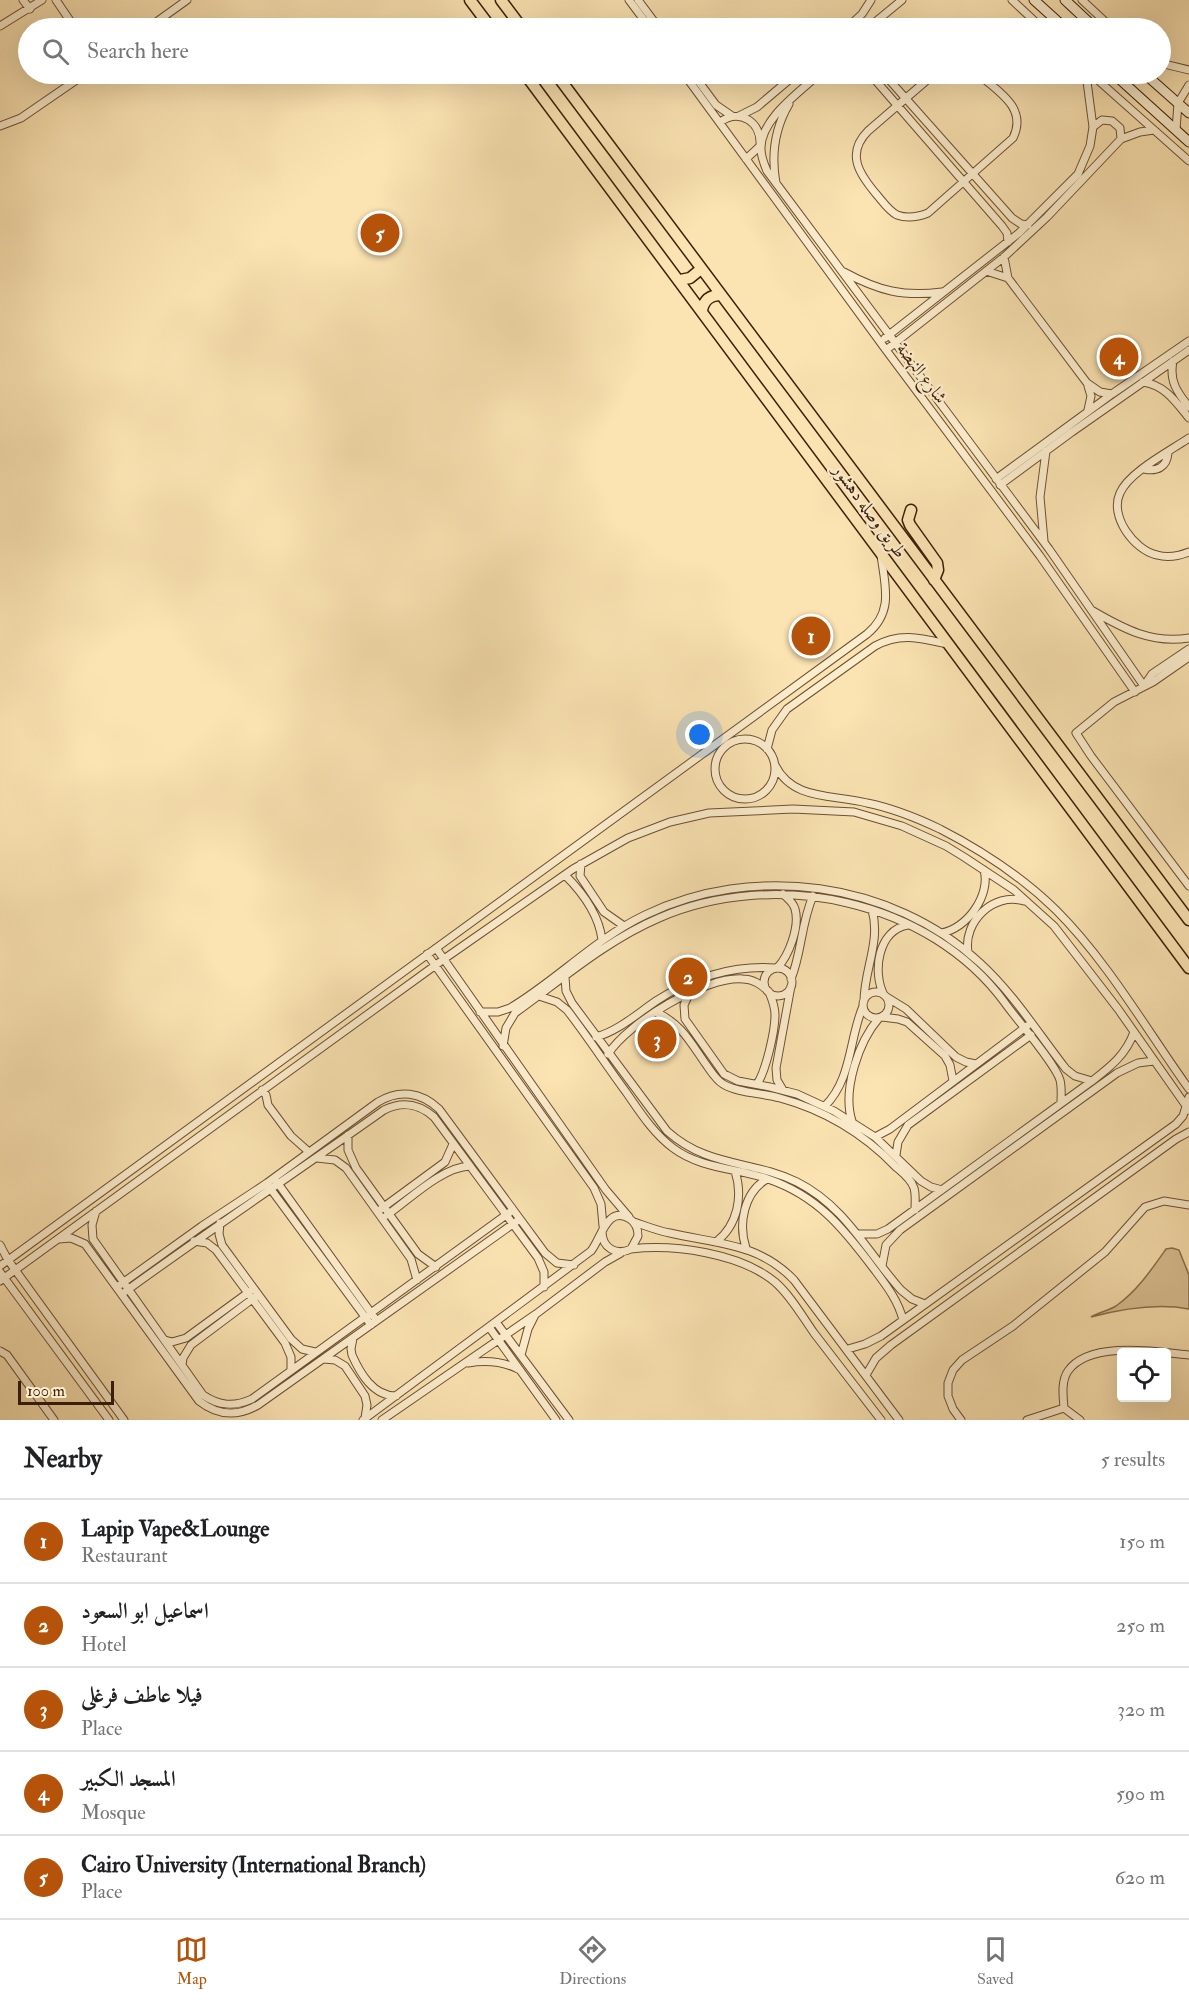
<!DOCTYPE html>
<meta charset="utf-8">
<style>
:root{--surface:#fff;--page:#f2f2f2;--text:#202124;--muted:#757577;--line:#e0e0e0;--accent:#b45309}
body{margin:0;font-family:"IM FELL Double Pica",Amiri,serif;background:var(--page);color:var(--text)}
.controls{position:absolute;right:18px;bottom:18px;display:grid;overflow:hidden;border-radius:6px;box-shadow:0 6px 24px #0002}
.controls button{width:54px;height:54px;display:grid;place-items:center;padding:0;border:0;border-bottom:2px solid var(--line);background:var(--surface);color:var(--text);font:30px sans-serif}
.scale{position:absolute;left:18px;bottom:15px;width:96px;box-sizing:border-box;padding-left:6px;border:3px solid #3c1f09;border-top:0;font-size:16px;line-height:21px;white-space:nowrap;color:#3c1f09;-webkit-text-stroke:4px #fcedcd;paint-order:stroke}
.you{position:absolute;left:700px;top:735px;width:21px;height:21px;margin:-15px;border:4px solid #fff;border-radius:50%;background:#1a73e8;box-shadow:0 0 0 9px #1a73e833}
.badge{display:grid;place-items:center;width:39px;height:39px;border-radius:50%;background:var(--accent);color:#fff;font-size:20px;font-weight:700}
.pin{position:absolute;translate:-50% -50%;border:3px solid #fff;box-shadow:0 2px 6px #0006}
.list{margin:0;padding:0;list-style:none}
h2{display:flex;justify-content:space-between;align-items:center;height:78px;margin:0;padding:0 24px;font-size:26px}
h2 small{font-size:20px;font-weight:400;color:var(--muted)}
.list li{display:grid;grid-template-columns:39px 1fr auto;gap:18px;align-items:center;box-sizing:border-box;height:84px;padding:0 24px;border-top:2px solid var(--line)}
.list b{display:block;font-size:22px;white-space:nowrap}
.list p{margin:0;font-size:20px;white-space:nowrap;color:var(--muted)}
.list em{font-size:20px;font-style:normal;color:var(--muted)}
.icon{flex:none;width:33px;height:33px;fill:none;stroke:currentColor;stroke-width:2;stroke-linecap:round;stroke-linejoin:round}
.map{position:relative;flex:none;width:1189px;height:1420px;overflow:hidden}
.search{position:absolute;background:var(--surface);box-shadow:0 6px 24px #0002;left:18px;right:18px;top:18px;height:66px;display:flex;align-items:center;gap:15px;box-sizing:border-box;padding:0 21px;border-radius:33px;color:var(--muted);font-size:22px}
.sheet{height:498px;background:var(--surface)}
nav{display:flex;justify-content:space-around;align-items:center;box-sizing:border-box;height:84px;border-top:2px solid var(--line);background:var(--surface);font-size:16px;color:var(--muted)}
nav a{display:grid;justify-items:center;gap:3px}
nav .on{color:var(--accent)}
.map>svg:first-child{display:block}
</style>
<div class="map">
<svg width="1189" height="1420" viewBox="0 0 1189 1420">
<rect width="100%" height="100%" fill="#fbe3b2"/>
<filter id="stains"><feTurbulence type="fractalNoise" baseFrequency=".00333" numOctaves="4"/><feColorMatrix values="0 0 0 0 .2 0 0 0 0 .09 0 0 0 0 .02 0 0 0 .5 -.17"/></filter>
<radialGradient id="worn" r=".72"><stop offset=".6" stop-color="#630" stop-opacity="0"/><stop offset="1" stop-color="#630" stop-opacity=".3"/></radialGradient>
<path fill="#dbc295" stroke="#8c704f" stroke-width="1.5" d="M1172 1248 1179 1250 1189 1275V1309C1158 1303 1121 1309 1091 1317 1099 1312 1108 1311 1116 1306 1137 1291 1152 1269 1166 1249Z"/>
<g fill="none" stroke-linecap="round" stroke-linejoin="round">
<g stroke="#6c5033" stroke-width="9">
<path id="street" d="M23 0 30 9
M56 0 75 28
M629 0 650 28
M638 0 659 28
M1012 0 1042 28
M1082 0 1112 28
M0 26 42 0
M148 28 187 0
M847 28 862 14 871 0
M868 28 902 0
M1160 63 1189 70
M684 74 886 350 1040 556 1135 692
M693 74 716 105 732 116
M819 74C800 92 760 119 761 149 761 157 764 164 767 171L1049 549 1144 686
M870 74 1002 226 1007 233 1008 242
M884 74 1012 218 1021 224 1028 225
M934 74 868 131C845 154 860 175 877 195 883 202 889 211 897 215 908 219 918 217 928 213L1013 138C1028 108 998 91 978 74
M1091 74 1189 161
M739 116 757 107 796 74
M720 122C740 108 762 122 760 146L746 159
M0 126 21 118 85 74
M1093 127 1102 120 1112 121 1120 128 1121 139
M1176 130 1178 103 1189 85
M776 183C771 155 775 128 789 104
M1004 257 1008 278 1087 383 1100 392 1112 394
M986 271 1008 278
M844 272C879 291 903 297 942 292
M885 338 1019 233 1078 174 1090 146 1093 127 1086 74
M886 350 1004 257 1047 217 1121 139 1140 132 1154 130
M1173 361C1169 381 1177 392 1189 407
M1143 382C1165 385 1176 402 1189 418
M1088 410 1091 396 1088 386
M1189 438C1170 451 1129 472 1120 493 1109 516 1134 550 1157 555 1167 558 1179 556 1189 552
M1144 469C1157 472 1167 467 1168 453
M996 479 1112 394 1189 341
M1000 485 1072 432 1189 350
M1044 541 1040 497 1046 451
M1093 611C1124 629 1152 644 1189 638
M1189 657 1153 682 1114 702 1076 733 1091 756 1189 886
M1144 686 1152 674 1189 649
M715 769a30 30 0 1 1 60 0a30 30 0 1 1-60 0Z
M767 749 772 730 787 709 875 646C900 632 921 638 947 644
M775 765C793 801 832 794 867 803 892 808 917 818 940 829 981 850 1022 877 1056 910 1108 962 1146 1029 1189 1089
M581 864 580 876 604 912 624 926
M565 875C583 893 599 914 602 940
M941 933C967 929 991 895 984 870
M436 948 606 1190 629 1217
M968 952C963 922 993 892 1024 901
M427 954 594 1188 601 1204 603 1226
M777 968C789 956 800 926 795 909 793 902 788 899 783 894
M764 982a14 14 0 1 1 28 0a14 14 0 1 1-28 0Z
M565 977 566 991 572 1003 667 1131C708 1168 752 1160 797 1182 845 1206 867 1252 901 1290L912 1299 925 1304
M791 979C802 952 801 923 813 896
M690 992 684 1005 685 1019 724 1074 738 1081 770 1087 797 1094 834 1111 875 1137 921 1181 931 1187 942 1190
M863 1005a13 13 0 1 1 26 0a13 13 0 1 1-26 0Z
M884 995C872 972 878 930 908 925
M539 996 557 1002 567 1010C588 1037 606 1065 626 1092 640 1112 653 1133 673 1148 701 1169 736 1168 768 1179 818 1196 844 1229 874 1269 886 1285 898 1300 903 1320
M885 996 906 1009 956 1057 966 1062 976 1064
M864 1001C864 970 881 941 872 910
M480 1012H498L510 1008C557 980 595 939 645 915 753 863 891 881 980 963 1013 993 1038 1033 1066 1069L1075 1076 1092 1081
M656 1012C682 1025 689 1040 705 1063 711 1071 715 1079 723 1084 737 1093 763 1093 780 1098 824 1110 864 1134 896 1167 903 1173 911 1179 914 1188 916 1195 915 1202 915 1210
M882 1017 898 1019 907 1022 945 1056 950 1065 953 1081
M596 1037C618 1031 637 1014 656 1001 691 978 733 965 775 968
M503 1046 506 1028 515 1013C561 980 607 940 659 918 774 868 929 899 1005 1003 1017 1020 1055 1063 1060 1080 1062 1088 1061 1095 1061 1103
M608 1054C629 1022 705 976 743 979 753 979 760 984 768 991
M757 1084C766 1071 775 1031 775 1015 775 1007 772 999 769 992
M262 1090 266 1095 268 1105 291 1136 309 1152
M783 1090 777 1080 776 1068 791 986
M825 1106C852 1079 849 1039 863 1006
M852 1121C842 1090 859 1041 879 1018
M348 1135V1150L356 1168 418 1254 436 1267
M875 1137 890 1129 1027 1026
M896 1155 898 1142 908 1125 1031 1035
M317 1158 335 1160 346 1168 411 1259 417 1280
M277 1182 374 1317
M270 1188 371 1325
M381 1209 445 1162 453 1144
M96 1211 92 1225 93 1239 203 1395C219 1406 234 1407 252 1399L513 1210
M387 1215C410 1199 442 1167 470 1166
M634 1222C646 1226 658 1231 670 1233 717 1244 759 1243 794 1280L899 1420
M220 1223 219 1234 222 1245 291 1339 302 1349 315 1352
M859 1234H877L888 1229 1092 1081C1110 1067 1126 1055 1134 1032
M59 1239 71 1238 85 1244 199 1401C218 1416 237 1417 258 1405L520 1219
M194 1241 207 1243 216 1250 285 1343 291 1357V1369
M716 1242C738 1225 743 1196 735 1171
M0 1245 8 1260 124 1420
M746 1248C738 1224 744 1192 767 1179
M631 1249C674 1244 740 1253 775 1282 791 1296 802 1316 814 1333 836 1362 859 1391 881 1420
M0 1266 867 634C894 612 885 586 881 555
M882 1266 886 1245 900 1230 1117 1073 1138 1063 1154 1061
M0 1272 109 1420
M0 1281 444 959 573 869 628 838 670 822 709 813 793 809 854 812 902 826 946 846 964 857 1014 890 1054 926 1118 1009 1189 1110
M117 1287 202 1226 267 1183 378 1102C399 1089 421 1092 439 1109L545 1253 557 1263 574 1265
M126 1291C211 1229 298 1171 384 1110 402 1101 418 1103 434 1117L538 1258 544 1272V1287
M496 1322 569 1420
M489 1327 556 1420
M353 1338 351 1349 352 1355C360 1373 373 1396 396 1396
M165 1340 172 1342 186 1338 249 1292
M848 1349 865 1344 881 1336 1176 1124 1183 1116 1189 1097
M0 1351 7 1355 54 1420
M521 1355 528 1329 535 1315
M324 1359 335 1360 345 1366 365 1396 367 1405 365 1418
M468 1363C485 1360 502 1361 518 1369
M182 1365 183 1358 191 1345 255 1297
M866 1375 876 1358 891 1345 1176 1139 1189 1132
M363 1420 591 1251C601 1239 607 1204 630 1219 636 1223 638 1229 638 1236L631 1249C616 1256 602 1248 602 1231
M382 1420 536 1314 605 1262 621 1253
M961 1420 953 1409 948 1396V1383L953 1370 962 1360 1013 1326 1105 1252 1145 1207 1164 1201 1189 1205
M1027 1420 1064 1408
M1080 1420 1064 1408C1063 1396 1061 1381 1068 1371 1090 1340 1158 1352 1189 1355"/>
</g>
<g stroke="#3c1f09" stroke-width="11">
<path id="secondary" d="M1034 0 1065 28
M1065 0 1095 28
M1114 74 1189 142
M1145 74 1189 113"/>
</g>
<g stroke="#3c1f09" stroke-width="13">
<path id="primary" d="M470 0 491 28
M501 0 522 28
M525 74 1189 968
M556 74 1189 920
M680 280 690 278 701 269
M702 310C704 300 710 295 721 295
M911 510 908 520 910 525 937 563 938 570 934 580"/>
</g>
<use href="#street" stroke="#fcedcd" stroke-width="7"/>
<use href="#secondary" stroke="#fcedcd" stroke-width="9"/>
<use href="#primary" stroke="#fbe3b2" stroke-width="10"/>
</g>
<g text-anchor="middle" stroke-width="4.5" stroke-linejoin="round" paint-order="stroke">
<g font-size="18" fill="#3c1f09" stroke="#fcedcd">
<text transform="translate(922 373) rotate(53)" y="6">شارع النهضة</text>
<text transform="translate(870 511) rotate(54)" y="6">طريق وصله دهشور</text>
</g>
</g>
<rect width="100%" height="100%" filter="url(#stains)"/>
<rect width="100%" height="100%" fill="url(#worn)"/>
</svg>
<div class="controls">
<button><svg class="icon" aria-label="locate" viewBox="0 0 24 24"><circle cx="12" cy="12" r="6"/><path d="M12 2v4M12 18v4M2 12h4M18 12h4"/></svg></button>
</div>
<div class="scale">100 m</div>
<div class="you"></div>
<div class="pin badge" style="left:811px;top:636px">1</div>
<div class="pin badge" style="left:688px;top:977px">2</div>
<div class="pin badge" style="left:657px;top:1039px">3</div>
<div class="pin badge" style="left:1119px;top:357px">4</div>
<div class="pin badge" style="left:380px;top:233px">5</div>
<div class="search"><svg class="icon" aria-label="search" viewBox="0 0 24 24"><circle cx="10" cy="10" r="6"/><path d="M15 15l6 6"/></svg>Search here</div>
</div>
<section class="sheet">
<h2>Nearby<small>5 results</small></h2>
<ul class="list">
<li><span class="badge">1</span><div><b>Lapip Vape&amp;Lounge</b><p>Restaurant</p></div><em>150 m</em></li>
<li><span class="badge">2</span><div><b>اسماعيل ابو السعود</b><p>Hotel</p></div><em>250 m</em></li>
<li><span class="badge">3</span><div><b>فيلا عاطف فرغلى</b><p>Place</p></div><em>320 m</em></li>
<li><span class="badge">4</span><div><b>المسجد الكبير</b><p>Mosque</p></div><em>590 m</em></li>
<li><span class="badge">5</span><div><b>Cairo University (International Branch)</b><p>Place</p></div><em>620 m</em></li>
</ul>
</section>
<nav>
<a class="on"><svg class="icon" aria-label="map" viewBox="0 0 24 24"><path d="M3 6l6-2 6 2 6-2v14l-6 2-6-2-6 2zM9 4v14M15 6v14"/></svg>Map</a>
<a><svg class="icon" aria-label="directions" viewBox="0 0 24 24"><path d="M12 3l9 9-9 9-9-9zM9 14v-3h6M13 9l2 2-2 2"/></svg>Directions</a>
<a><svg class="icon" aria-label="saved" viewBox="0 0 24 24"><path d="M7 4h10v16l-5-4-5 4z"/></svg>Saved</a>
</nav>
